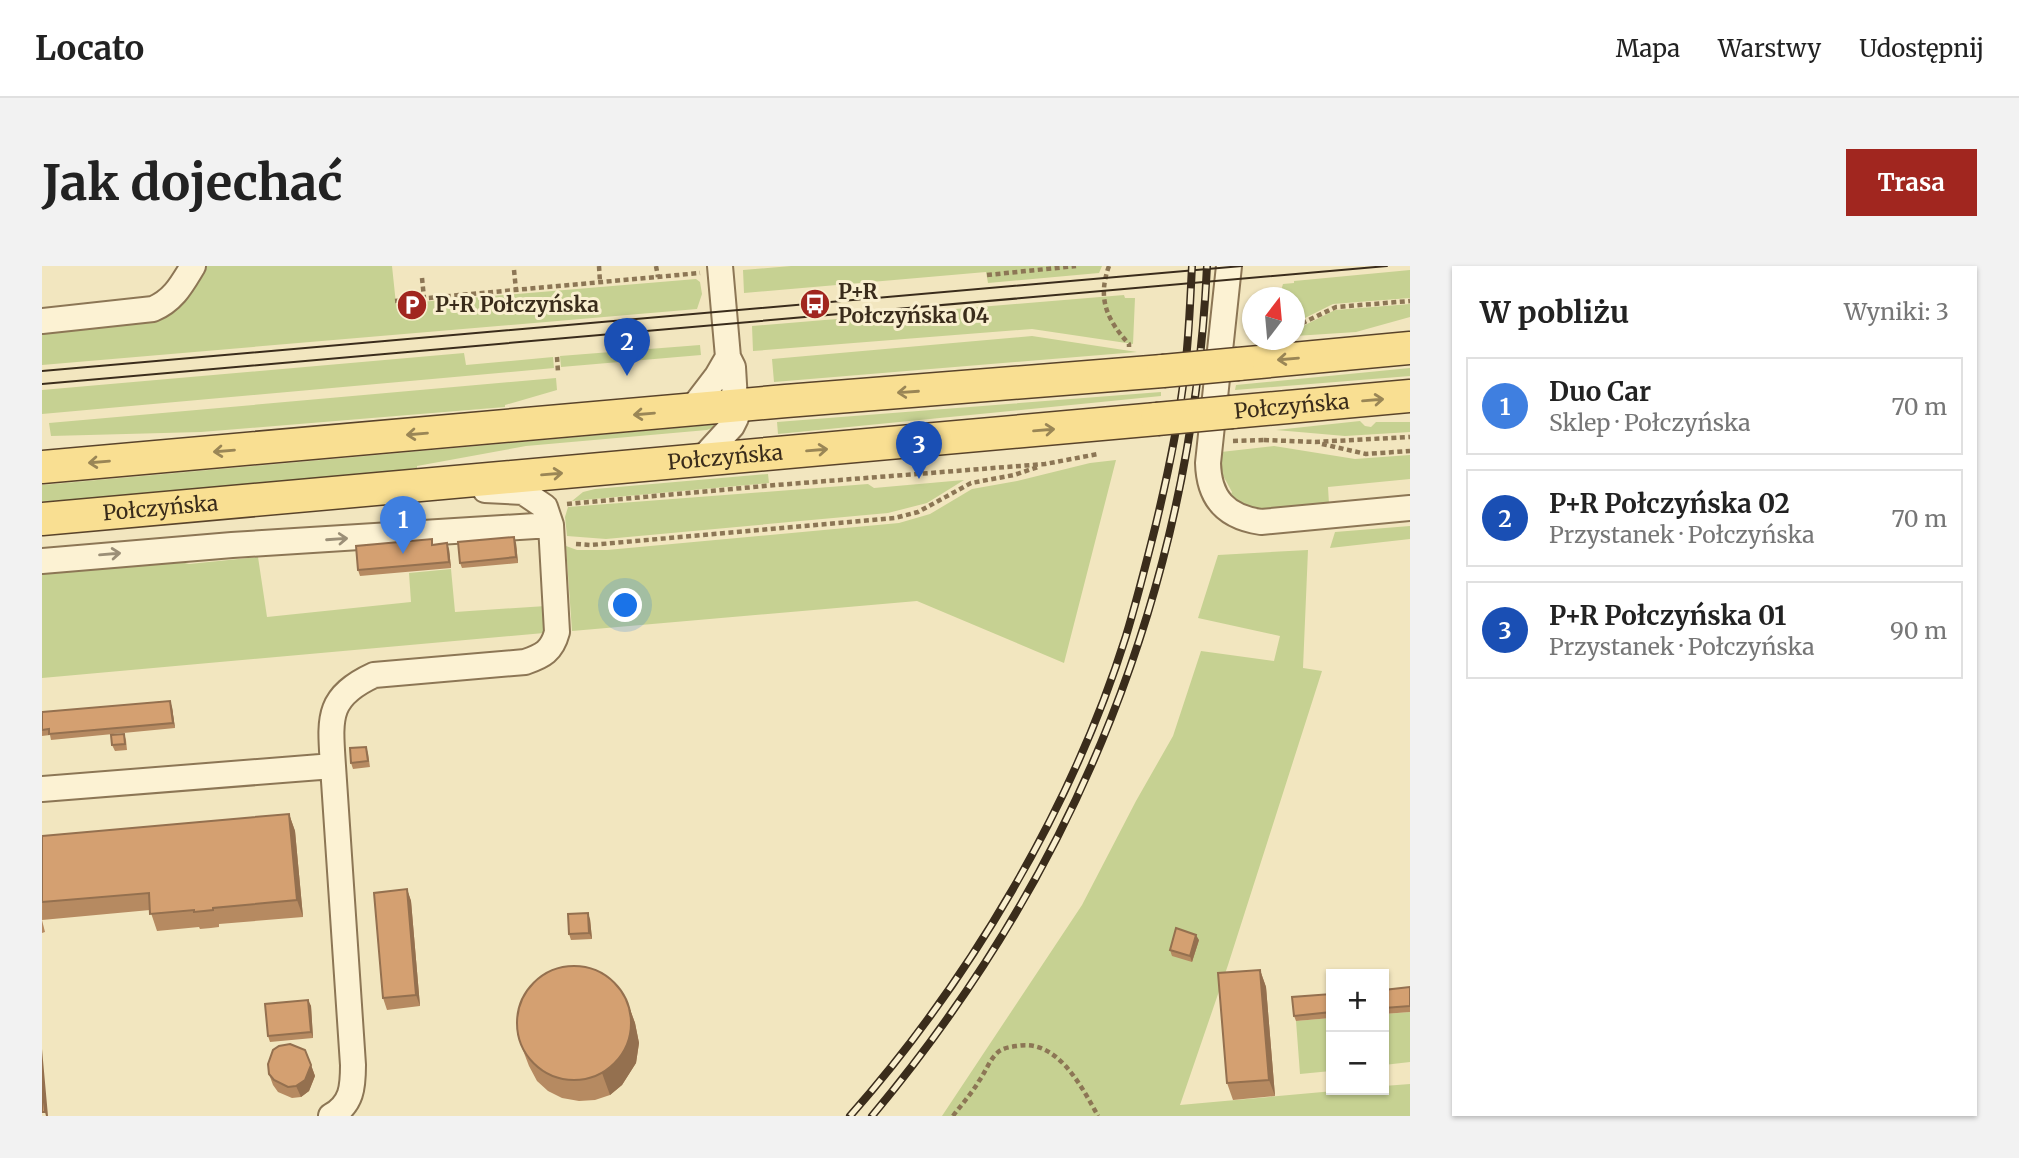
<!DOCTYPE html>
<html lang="pl">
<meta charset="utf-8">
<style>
:root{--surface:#fff;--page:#f2f2f2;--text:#222;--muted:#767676;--line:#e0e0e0;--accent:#a1261f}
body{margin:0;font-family:Merriweather,serif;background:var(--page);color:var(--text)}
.controls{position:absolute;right:21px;bottom:21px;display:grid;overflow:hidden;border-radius:0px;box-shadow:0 2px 5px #0004}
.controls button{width:63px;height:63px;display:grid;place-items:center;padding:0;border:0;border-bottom:2px solid var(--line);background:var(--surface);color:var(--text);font:35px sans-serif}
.compass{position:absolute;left:1200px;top:21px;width:63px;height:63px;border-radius:50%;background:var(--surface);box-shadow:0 2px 5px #0004;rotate:16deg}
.you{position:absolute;left:584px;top:340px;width:24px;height:24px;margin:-18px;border:5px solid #fff;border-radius:50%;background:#1a73e8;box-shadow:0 0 0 10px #1a73e833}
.badge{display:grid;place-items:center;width:46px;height:46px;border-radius:50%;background:var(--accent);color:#fff;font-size:23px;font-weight:700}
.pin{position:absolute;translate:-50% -58px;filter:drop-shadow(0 2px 4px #0008)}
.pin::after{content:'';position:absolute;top:37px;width:24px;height:21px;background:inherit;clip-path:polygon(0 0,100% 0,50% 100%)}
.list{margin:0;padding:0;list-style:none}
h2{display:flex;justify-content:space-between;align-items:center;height:91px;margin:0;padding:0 28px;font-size:30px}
h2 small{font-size:23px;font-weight:400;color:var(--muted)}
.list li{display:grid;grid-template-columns:46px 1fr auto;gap:21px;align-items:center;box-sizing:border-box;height:98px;margin:0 14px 14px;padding:0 14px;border:2px solid var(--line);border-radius:0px}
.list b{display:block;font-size:26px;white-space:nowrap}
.list p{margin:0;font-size:23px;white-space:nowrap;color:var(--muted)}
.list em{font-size:23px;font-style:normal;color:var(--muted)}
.map{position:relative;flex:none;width:1368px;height:850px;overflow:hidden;border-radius:0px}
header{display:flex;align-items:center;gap:42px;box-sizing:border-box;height:98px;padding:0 35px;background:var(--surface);border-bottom:2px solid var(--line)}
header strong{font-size:33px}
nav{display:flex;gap:38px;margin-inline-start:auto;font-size:24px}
.intro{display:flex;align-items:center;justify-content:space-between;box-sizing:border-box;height:168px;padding:0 42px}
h1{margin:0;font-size:49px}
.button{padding:18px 32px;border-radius:0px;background:var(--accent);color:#fff;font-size:24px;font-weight:700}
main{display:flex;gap:42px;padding:0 42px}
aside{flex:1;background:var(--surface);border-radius:0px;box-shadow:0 2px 5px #0004}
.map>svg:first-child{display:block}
</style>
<header>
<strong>Locato</strong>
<nav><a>Mapa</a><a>Warstwy</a><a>Udostępnij</a></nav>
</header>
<div class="intro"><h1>Jak dojechać</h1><a class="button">Trasa</a></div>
<main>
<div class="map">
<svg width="1368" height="850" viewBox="0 0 1368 850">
<rect width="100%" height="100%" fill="#f2e6bf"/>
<path fill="#c6d192" d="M158 0H350L354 38 654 13 658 16 660 28 655 43 0 99V60L106 51Z
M749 0H1060L1057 7 946 17 944 6 702 27 701 4Z
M1368 4V32L1291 38 1253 57 1252 32 1237 31 1241 18 1252 17V15Z
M1082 29 1083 32H1093L1091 78 990 63 711 85 710 60Z
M1368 38V51L1314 66 1253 70V64L1293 44Z
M990 70 1095 86 732 116 730 93Z
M658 79 659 89 519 101 518 90Z
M422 87 424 99 511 91 512 102 0 148V124Z
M1368 102V110L1193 124 1194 119Z
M514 112 515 124 463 139V141L159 166 9 170 7 157Z
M1119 126V130L736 168 735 156Z
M1318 155 1323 160 1329 161 1334 156H1368V166L1303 170 1234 164Z
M679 158 665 164 484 180 375 200V202L274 214 0 237V219Z
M1232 180 1313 193 1368 189V213L1286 221 1287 238C1253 241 1216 252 1188 230L1190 226 1178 204 1179 186Z
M1074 194 1022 397 875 335 530 365 524 280 535 284H565L857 257 888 248 930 223 975 215 1048 197Z
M726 208 727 217 530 235 541 226 553 223Z
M922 214 885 237 846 247 564 273 525 270 523 251 526 241 826 218 832 222Z
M1368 260V273L1288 282 1293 266Z
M1266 284 1261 402 1280 405 1186 699 1138 839 1303 824H1342V820L1368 818V850H900L1040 639 1094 535 1131 470 1159 385 1232 395 1238 370 1156 352 1176 289Z
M216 291 225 351 369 336 367 307 409 303 413 346 504 340 506 355 502 367 0 412V307L131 294 147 298Z
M1368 746V796L1342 799V748Z
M1289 752V805L1258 808 1254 755Z"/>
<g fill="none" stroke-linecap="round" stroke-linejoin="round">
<g stroke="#8c7655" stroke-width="28">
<path id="minor" d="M1187 0 1166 197C1167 233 1184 251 1219 256L1368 242
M0 55 111 43C132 34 140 18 151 0
M649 144 675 110 686 91
M658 195 690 160 694 152 691 101 686 91 678 0
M0 295 190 279 509 259
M0 523 291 500C288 453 284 431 332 409L483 396C501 390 510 385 515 366L509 259 503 241 481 226 443 224
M289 850C310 838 311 821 311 799L291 500"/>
</g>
<g stroke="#59432a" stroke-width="35">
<g id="major">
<path d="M1196 98 1368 82"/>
<path id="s1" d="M1190 146 1368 130"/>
<path d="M0 201 744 135 1121 105"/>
<path id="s2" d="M0 253 1115 153"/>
</g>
</g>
<path stroke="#8c7655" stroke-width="4.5" stroke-dasharray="5 3.5" stroke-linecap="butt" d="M557 0 558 16
M614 0 616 11
M1067 0C1055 33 1065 54 1087 78V81
M472 4 474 24
M945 9 1034 0
M380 12 382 32
M353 35 658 7
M1252 61 1294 41 1368 35
M515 91 516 106
M1222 174 1273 176 1368 171
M1280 178 1324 188 1368 185
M525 238 734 219 1003 198 1056 188
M534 278 549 279 853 252 876 246 929 217 972 209 996 201
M911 850C920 838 930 827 937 815 944 805 947 795 955 787 960 782 968 781 975 780 1015 772 1040 821 1056 850"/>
<use href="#minor" stroke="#fcf2d3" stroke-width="24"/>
<use href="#major" stroke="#f9df92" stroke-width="32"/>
<path stroke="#3a2c1b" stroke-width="2" d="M0 105 1200 0
M0 118 1345 0"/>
<g stroke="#3a2c1b" stroke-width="8">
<path id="rail" d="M808 850C927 715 1030 542 1084 370 1095 334 1104 298 1113 262 1125 212 1136 162 1142 111 1147 74 1148 37 1150 0
M830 850C1035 605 1150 320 1165 0"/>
</g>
<use href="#rail" stroke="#f9efcf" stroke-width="5" stroke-dasharray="16" stroke-linecap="butt"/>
<g stroke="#59432a" stroke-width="35" stroke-linecap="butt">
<path id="major-bridge" d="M1121 105 1196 98
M1115 153 1190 146"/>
</g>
<path stroke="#8c7655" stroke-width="4.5" stroke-dasharray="5 3.5" stroke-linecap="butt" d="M1191 175 1222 174"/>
<use href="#major-bridge" stroke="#f9df92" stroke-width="32"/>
</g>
<path fill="#b68a61" d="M474 277 476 297 420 302 418 297Z
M392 278 407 283 409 302 318 310 316 304Z
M130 441 133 462 9 474 8 469 0 470V446Z
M82 468 84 474 85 484 73 485 70 479Z
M324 481 326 487 328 501 311 503 309 497Z
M247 548 253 565 261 651 177 658V661L169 662 158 663 157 661 115 665 108 644 0 654 3 666 0 667V570Z
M365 623 369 635 378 740 345 744 341 732Z
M548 653 550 673 529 674 527 668Z
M1157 674 1150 696 1130 690 1128 684Z
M1218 704 1224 721 1233 830 1191 834 1185 817Z
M1368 721V746L1342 748V724Z
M1289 728V752L1254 755 1252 750Z
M266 734 269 740 271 772 228 776 226 770Z
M585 735 593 757 597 777 594 797 580 819 568 829 553 834 537 835 520 832 506 825 495 815 487 800 479 779Z
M269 799 273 810 267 825 259 831 250 832 236 826 231 819 227 808Z"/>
<path fill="#94704f" d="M472 271 474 277 476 297 474 291Z
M405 277 407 283 409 302 407 296Z
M128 435 130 441 133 462 131 457Z
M247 548 253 565 261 651 255 634Z
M365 623 369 635 378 740 374 729Z
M546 647 548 653 550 673 547 667Z
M1154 669 1157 674 1150 696 1148 690Z
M1218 704 1224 721 1233 830 1227 814Z
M266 734 269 740 271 772 269 766Z
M585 735 593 757 597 777 594 797 580 819 568 829 560 807Z
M0 783 6 850H4L3 846 0 817Z
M269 799 273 810 267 825 259 831 254 820Z"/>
<path fill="#d4a071" stroke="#94704f" stroke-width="2" d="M472 271 474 291 418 297 416 276Z
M390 273V279L405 277 407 296 316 304 314 280Z
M128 435 131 457 7 468V463L0 464V446Z
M82 468 83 478 70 479 69 469Z
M324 481 326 495 309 497 308 482Z
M247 548 255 634 171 642V644L162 645 152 646V644L108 648 107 627 0 636V570Z
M365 623 374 729 341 732 332 627Z
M546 647 547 667 527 668 526 648Z
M1134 662 1154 669 1148 690 1128 684Z
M475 757a57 57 0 1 1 114 0a57 57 0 1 1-114 0Z
M1218 704 1227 814 1185 817 1176 707Z
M1368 721V740L1342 742V724Z
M1289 728V746L1252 750 1250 731Z
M266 734 269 766 226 770 223 738Z
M248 778 263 784 269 799 263 814 254 820 246 821 232 814 227 808 226 798 231 784 237 780Z
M0 817 3 846H0Z"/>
<defs><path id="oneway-shaft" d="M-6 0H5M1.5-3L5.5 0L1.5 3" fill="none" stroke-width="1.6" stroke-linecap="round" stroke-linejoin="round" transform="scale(1.75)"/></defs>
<g stroke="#9a8656">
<use href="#oneway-shaft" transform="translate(1246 93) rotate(175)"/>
<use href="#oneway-shaft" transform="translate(866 126) rotate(176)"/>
<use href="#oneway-shaft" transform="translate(1331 134) rotate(-5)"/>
<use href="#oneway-shaft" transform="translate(602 148) rotate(175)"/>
<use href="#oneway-shaft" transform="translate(1002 164) rotate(-5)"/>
<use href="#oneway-shaft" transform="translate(375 168) rotate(175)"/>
<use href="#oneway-shaft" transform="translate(775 184) rotate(-5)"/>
<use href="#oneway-shaft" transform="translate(182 185) rotate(175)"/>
<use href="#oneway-shaft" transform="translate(57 196) rotate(175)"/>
<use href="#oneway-shaft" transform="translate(510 208) rotate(-5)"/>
</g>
<g stroke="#9b8f77">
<use href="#oneway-shaft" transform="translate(295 273) rotate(-4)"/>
<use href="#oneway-shaft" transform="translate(68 288) rotate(-5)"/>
</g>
<defs>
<g id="bus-disc" transform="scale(1.575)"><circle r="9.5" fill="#a1261f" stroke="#f9efcf"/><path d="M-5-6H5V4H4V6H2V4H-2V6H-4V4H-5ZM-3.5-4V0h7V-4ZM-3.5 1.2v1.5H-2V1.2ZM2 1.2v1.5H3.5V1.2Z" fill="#fff"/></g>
<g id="parking-disc" transform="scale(1.575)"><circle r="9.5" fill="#a1261f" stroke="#f9efcf"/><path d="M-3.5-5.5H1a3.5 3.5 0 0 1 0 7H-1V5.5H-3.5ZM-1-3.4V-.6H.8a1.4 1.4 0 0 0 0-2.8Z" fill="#fff"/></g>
</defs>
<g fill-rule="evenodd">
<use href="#bus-disc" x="773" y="38"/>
<use href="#parking-disc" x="370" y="39"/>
</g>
<g text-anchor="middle" stroke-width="6" stroke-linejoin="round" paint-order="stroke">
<g font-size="21" font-weight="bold" fill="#3a2c1b" stroke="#f9efcf" text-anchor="start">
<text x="796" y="33">P+R<tspan x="796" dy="24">Połczyńska 04</tspan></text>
<text x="393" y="46">P+R Połczyńska</text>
</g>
<g font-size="21" fill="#3a2c1b" stroke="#f9efcf">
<text dy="7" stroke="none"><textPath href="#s1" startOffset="60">Połczyńska</textPath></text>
<text dy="7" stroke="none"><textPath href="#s2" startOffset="686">Połczyńska</textPath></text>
<text dy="7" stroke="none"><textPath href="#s2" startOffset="119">Połczyńska</textPath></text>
</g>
</g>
</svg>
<div class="controls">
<button>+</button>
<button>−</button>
</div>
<svg class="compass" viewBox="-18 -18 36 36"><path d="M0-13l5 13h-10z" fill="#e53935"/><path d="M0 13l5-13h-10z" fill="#767676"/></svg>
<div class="you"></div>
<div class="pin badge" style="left:361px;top:288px;background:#3f7fe0">1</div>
<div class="pin badge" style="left:585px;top:110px;background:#1a4fb4">2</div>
<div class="pin badge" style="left:877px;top:213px;background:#1a4fb4">3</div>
</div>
<aside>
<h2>W pobliżu<small>Wyniki: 3</small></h2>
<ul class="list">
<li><span class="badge" style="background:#3f7fe0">1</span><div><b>Duo Car</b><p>Sklep · Połczyńska</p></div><em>70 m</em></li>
<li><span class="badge" style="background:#1a4fb4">2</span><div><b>P+R Połczyńska 02</b><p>Przystanek · Połczyńska</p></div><em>70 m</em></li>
<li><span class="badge" style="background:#1a4fb4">3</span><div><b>P+R Połczyńska 01</b><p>Przystanek · Połczyńska</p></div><em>90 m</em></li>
</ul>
</aside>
</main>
